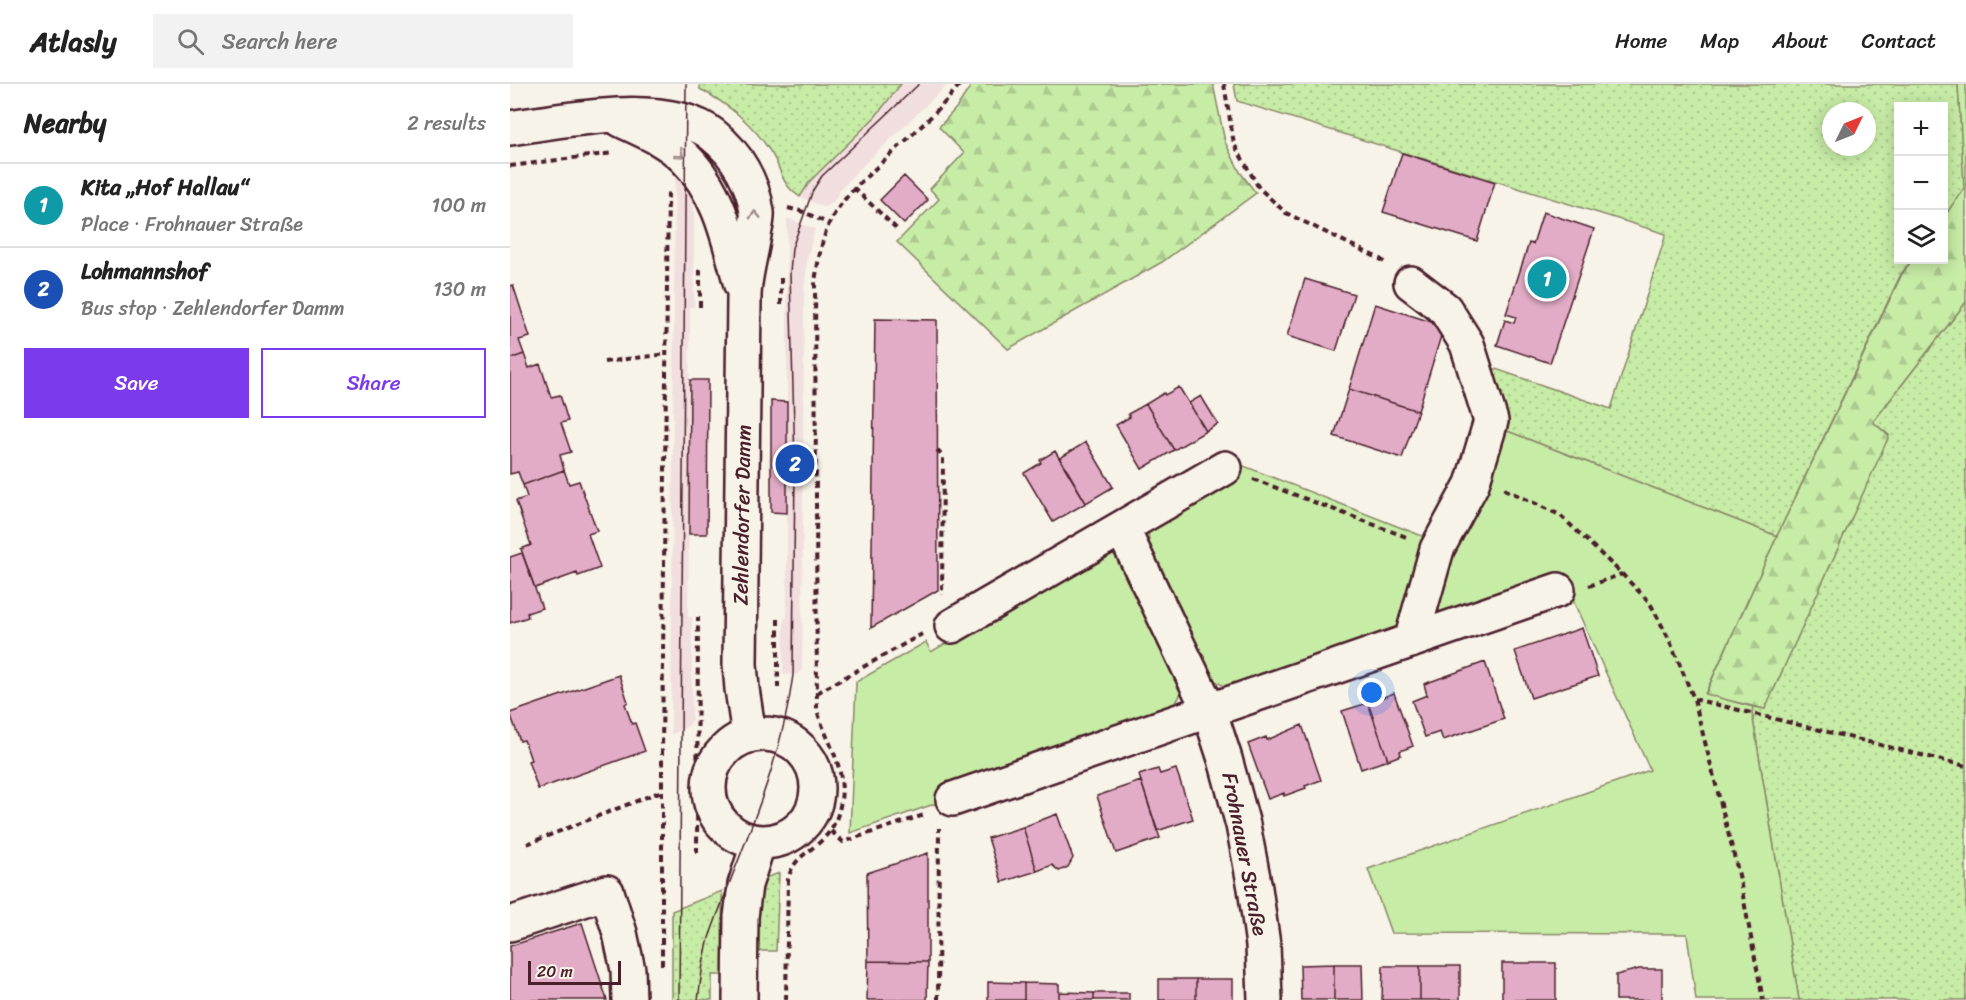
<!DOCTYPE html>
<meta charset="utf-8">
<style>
:root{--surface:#fff;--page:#f2f2f2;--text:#222;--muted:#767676;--line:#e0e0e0;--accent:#7c3aed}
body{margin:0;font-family:Sriracha,sans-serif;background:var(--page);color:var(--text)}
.controls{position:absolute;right:18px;top:18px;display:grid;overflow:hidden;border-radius:0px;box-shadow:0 3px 15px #0003}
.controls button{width:54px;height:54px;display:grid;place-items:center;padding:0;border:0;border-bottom:2px solid var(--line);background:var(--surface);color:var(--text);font:30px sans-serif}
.compass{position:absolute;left:1312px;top:18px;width:54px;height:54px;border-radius:50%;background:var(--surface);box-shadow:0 3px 15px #0003;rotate:47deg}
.scale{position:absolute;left:18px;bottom:15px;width:93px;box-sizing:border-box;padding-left:6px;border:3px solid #4a1f2b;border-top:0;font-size:16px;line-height:21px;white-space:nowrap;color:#4a1f2b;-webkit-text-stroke:4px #f7f3e8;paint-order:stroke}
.you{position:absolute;left:862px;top:609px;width:21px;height:21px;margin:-15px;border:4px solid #fff;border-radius:50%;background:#1a73e8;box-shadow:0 0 0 9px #1a73e833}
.badge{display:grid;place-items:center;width:39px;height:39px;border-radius:50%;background:var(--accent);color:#fff;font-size:20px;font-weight:700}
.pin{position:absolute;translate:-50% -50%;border:3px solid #fff;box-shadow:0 2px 6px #0006}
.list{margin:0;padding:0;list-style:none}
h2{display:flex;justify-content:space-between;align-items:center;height:78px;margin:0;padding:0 24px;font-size:26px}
h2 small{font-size:20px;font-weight:400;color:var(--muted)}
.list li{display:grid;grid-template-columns:39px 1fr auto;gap:18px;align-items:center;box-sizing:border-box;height:84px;padding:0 24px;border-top:2px solid var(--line)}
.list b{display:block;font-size:22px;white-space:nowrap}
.list p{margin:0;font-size:20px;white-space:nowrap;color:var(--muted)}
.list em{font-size:20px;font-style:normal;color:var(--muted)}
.actions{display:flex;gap:12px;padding:18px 24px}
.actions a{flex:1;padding:14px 0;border:2px solid var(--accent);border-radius:0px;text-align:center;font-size:21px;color:var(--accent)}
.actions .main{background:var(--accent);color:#fff}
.icon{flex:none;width:33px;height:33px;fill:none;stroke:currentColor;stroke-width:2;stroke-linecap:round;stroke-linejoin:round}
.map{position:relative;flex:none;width:1456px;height:916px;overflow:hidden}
header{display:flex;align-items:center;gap:36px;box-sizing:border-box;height:84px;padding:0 30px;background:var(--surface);border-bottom:2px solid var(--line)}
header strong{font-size:28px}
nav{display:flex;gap:33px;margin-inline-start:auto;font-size:21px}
.search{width:420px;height:54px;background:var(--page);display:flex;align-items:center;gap:15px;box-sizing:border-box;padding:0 21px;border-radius:0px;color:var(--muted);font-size:22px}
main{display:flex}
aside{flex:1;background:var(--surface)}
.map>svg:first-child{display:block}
</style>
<header>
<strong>Atlasly</strong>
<div class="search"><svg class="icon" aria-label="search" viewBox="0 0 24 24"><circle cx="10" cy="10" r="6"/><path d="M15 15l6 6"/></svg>Search here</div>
<nav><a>Home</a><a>Map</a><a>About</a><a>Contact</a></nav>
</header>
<main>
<aside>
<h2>Nearby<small>2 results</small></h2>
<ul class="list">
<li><span class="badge" style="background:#0f9aa8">1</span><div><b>Kita „Hof Hallau“</b><p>Place · Frohnauer Straße</p></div><em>100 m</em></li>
<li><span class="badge" style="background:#1a4fb4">2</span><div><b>Lohmannshof</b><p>Bus stop · Zehlendorfer Damm</p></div><em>130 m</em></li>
</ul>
<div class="actions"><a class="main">Save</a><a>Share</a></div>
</aside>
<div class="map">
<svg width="1456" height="916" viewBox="0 0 1456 916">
<defs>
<pattern id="grass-dots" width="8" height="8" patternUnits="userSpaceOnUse" patternTransform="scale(1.5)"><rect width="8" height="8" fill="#c7eca6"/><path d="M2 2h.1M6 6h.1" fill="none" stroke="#acca8f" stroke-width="1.8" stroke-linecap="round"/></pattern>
<pattern id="forest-firs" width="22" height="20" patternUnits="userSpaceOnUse" patternTransform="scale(1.5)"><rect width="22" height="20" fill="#c7eca6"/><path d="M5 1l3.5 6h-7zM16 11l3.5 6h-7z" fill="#acca8f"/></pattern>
</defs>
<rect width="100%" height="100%" fill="#f7f3e8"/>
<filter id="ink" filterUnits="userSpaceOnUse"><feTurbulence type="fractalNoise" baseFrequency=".0167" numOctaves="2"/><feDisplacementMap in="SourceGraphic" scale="12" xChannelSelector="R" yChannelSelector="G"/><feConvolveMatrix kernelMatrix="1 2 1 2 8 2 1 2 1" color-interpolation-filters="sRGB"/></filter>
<g filter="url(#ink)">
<path fill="#f1dede" d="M391 0H438L346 88 330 106 323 118 314 123 290 113 300 97 365 33Z
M165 87 182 106 184 130V223H180L178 533H182V636L178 642 161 651Z
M277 134 305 145 297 175 294 210 292 586 288 590 273 591 274 535 277 534Z"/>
<path fill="url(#grass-dots)" stroke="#888668" stroke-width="1.5" fill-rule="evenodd" d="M190 0H391L365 33 300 97 290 113C269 99 273 86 260 67 242 39 219 21 190 5Z
M724 0H1448L1455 104 1434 133V22H1388V176H1402L1391 190 1267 452 992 345 983 284 1101 325 1156 150 727 17ZM1321 27H1357V63H1321Z
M1456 218V916H1289L1242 629 1243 623 1255 625 1379 351 1363 338Z
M269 789 266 867H245C245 843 245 816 255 794Z
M212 807 213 891H202V916H162V827Z"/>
<path fill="url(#forest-firs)" stroke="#888668" stroke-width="1.5" d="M462 0H703L715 58 730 88 746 109 652 178 498 265 387 158 429 115 420 105 454 69 429 43 447 23Z
M1448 0H1456V218L1363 338 1379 352 1255 625 1195 611 1267 452 1392 190 1402 176H1434V133L1454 104Z"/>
<path fill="#c7eca6" stroke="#888668" stroke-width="1.5" d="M992 345 1267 452 1195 610 1243 623 1242 629 1289 916H1186L1177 850 881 849 858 785 1140 686 1050 488 963 516 724 601 714 602 704 596 639 458 638 444 647 433 734 382 925 457Z
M603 470 611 474 672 602C671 613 667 618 659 625L436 716 340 749 346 598 416 558 421 568 586 471Z"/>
<path fill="#e2acc6" stroke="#4a1f2b" stroke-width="1.5" d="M892 69 985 98 967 157 873 128Z
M394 92 418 116 394 140 370 116Z
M1033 128 1084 145 1040 279 987 261 995 236 1004 239 1006 233 996 230 1019 159 1023 160Z
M795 195 844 210 826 267 777 252Z
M3 201 20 253 9 256 14 270 0 275V202Z
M865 220 934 242 908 327 839 305Z
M365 235 427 236 428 506 361 544Z
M14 270 19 284 30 280 41 313 50 311 58 337 51 339 61 368 50 371 54 386 13 401 8 388 0 390V275Z
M180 296H198L197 450H179Z
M669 303 696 347 664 366 636 320 654 309 655 311Z
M839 305 908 327 892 374 824 352Z
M691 312 708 340 696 347 679 319Z
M261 317 277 318V429L261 428Z
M636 320 664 366 632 385 606 341 620 333 618 330Z
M576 358 603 403 576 419 550 374Z
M545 367 576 419 543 438 514 389 531 379 530 376Z
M54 386 59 400 69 397 87 447 78 450 90 484 68 492 67 489 25 504 11 465 21 461 6 417 17 413 13 401Z
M12 469 32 524 17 529 18 533 0 539V473Z
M1072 544 1088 592 1021 614 1005 567Z
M975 578 994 635 933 656 930 648 915 653 902 617 917 611 914 600Z
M109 591 118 618 115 620 122 640 125 639 135 667 28 705 18 677 21 676 14 656 10 657 0 629Z
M884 609 903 662 890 667 891 671 878 676 858 619Z
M858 619 878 676 851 685 832 627Z
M792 641 811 696 795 702 796 704 774 712V709L758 715 738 660 756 653 757 656Z
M648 685 650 690 666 685 683 735 647 747 629 691Z
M631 697 650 754 606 769 587 712Z
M547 730 563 774 558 783 549 787 542 781 527 787 513 743Z
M513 743 527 787 492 798 478 754Z
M418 769V878L358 877 357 789Z
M72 839 97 916H0V862Z
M358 877 418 878 417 916H357Z
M992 879H1046V916H992Z
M824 880H852L853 916H824Z
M824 880V916H791L790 881Z
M873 882H910V916H872Z
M910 882H950V916H910Z
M1129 885H1152V916H1106V891Z
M649 895H686V916H649Z
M686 895H723V916H686Z
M478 898 514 899V916H478Z
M514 899 549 900V916H514Z
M549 908 584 909V916H549Z
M584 909H619V916H584Z"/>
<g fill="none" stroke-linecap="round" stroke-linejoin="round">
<g stroke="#4a1f2b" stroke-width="38">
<path id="minor" d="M111 36C133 46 157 56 175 74 209 107 219 156 231 201
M0 44C54 36 158 15 203 51 227 70 243 99 247 128 248 135 245 144 244 151 241 171 234 193 234 213 232 335 232 458 230 580L232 605 239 651
M612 444 699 626 715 675 733 741 745 804 753 861 755 916
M442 542 715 384
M901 557 927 465 962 400 981 337 957 260 935 225 901 199
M199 704a54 54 0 1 1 108 0a54 54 0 1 1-108 0Z
M443 715 1048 506
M0 840 97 808 110 849 118 886 119 916
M230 916 231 833 235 801 248 760"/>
</g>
<path stroke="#4a1f2b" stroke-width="4" stroke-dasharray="6 4.5" stroke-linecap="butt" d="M714 0 724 60 749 104 776 129 870 175 877 180
M0 82 103 69
M344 104 388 146
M278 124 294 128 319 140
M271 194V221
M190 223V181
M94 278 157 270
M427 366 433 373 432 511
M743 395 899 454
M994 405 1050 431 1112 490 1140 519 1159 555 1184 615 1229 791 1253 916
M1079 502 1112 490
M268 535V608
M307 609 412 550
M1184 615 1456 682
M321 747 333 758 417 730
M17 760 152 707
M187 769 188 533
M152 881V669L158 105
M276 916 278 795C284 774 295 771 310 758 321 748 327 737 330 722 338 684 317 660 307 626L305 198C308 178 311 158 319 140 330 116 350 99 369 81 397 55 427 30 450 0
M428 916 429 744"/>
<use href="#minor" stroke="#f7f3e8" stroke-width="33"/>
<path stroke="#4a1f2b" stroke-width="1.5" d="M169 916 176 0
M188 916 193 880 199 854C230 766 271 684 283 591L285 380 280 189 282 164 303 106 312 92 409 0"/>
</g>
<defs><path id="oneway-chevron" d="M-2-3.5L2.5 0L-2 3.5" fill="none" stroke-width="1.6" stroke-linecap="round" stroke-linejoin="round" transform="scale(1.5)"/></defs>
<g stroke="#a0898a">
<use href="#oneway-chevron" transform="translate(170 70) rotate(41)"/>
<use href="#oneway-chevron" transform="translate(245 131) rotate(-92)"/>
</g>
</g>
<g text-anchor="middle" stroke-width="6" stroke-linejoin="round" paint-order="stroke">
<g font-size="21" fill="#4a1f2b" stroke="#f7f3e8">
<text transform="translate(232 431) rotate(-89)" y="7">Zehlendorfer Damm</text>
<text transform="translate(735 770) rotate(79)" y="7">Frohnauer Straße</text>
</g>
</g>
</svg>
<div class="controls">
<button>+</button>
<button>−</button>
<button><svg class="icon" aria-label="layers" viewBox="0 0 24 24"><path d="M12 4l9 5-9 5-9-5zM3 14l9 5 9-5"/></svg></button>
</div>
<svg class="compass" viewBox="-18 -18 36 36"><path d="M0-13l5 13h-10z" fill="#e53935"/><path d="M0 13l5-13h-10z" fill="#767676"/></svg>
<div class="scale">20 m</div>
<div class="you"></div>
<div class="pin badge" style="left:1037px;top:195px;background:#0f9aa8">1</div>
<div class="pin badge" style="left:285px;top:380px;background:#1a4fb4">2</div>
</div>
</main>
